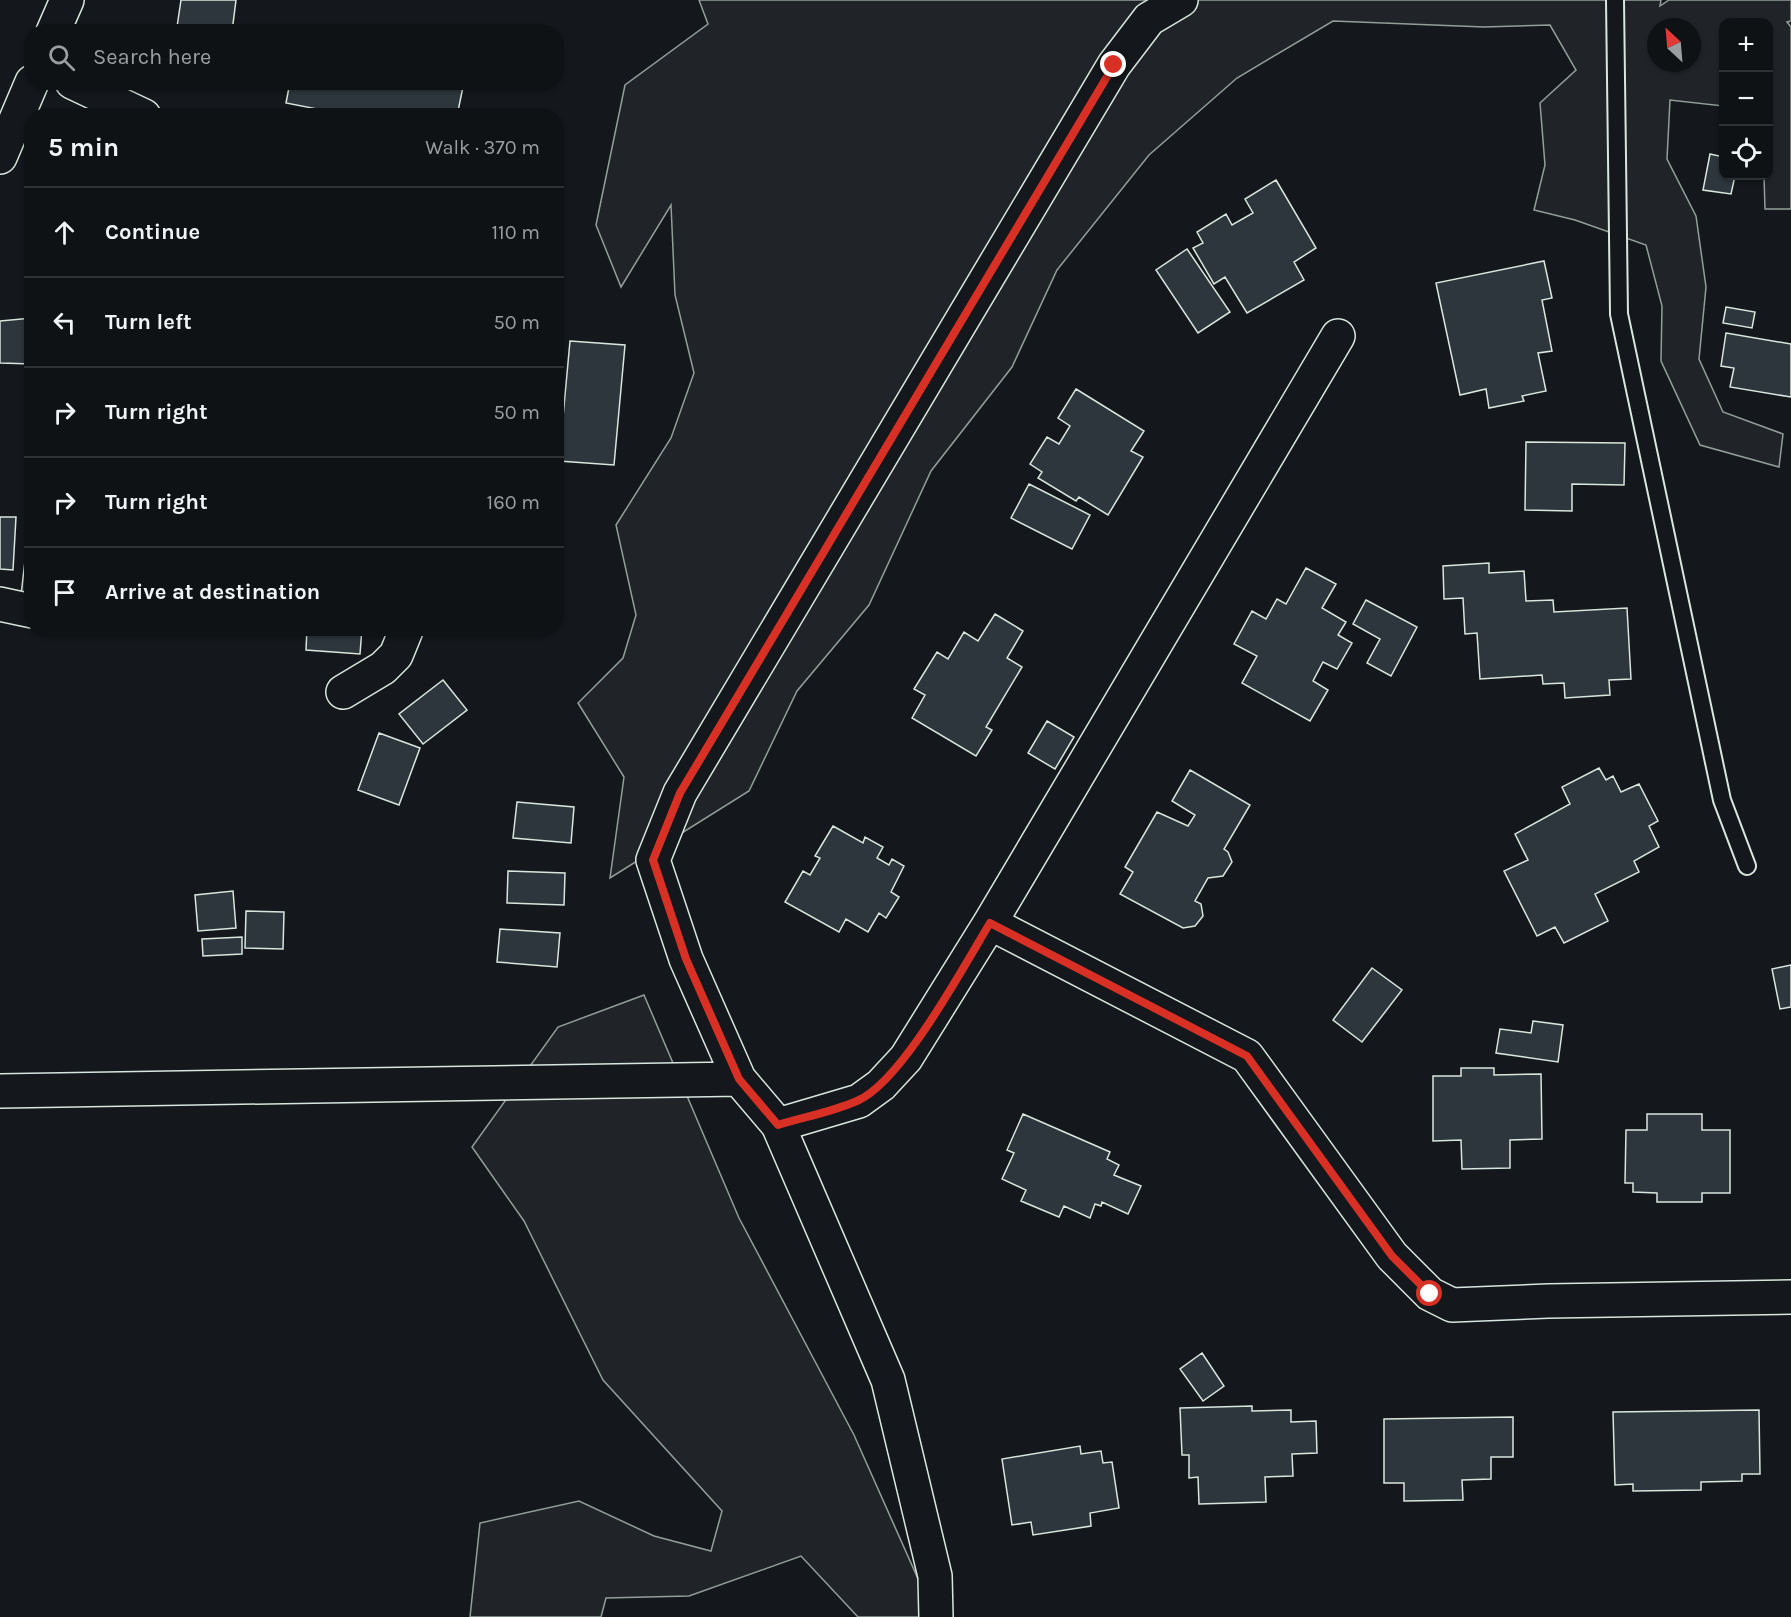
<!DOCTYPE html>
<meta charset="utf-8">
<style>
:root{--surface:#0f1215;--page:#1d2022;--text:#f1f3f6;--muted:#9b9ea0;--line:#2f3234}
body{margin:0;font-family:Karla,sans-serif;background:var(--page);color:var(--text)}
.controls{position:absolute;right:18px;top:18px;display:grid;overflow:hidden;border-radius:12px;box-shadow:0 2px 4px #0004}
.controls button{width:54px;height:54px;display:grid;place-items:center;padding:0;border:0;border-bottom:2px solid var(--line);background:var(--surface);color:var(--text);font:30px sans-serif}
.compass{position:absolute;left:1647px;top:18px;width:54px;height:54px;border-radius:50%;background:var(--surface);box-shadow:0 2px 4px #0004;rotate:334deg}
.stop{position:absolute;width:18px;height:18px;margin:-14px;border:4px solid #d93025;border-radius:50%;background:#fff}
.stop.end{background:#d93025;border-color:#fff;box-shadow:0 2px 6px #0008}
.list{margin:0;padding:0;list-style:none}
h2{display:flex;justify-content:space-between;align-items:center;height:78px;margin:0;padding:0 24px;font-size:26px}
h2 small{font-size:20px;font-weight:400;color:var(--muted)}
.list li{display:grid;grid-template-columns:39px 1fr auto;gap:18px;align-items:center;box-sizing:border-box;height:90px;padding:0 24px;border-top:2px solid var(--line)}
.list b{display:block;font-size:22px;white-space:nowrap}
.list em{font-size:20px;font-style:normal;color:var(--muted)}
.icon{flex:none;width:33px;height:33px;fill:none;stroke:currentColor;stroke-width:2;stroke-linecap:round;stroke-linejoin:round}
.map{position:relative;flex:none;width:1791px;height:1617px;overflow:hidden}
.search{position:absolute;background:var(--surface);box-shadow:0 2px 4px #0004;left:24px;top:24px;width:540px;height:66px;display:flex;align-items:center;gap:15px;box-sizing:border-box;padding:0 21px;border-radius:24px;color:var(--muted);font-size:22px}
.panel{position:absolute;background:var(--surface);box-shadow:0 2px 4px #0004;left:24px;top:108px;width:540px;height:528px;border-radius:24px}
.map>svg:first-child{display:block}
</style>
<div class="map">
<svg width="1791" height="1617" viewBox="0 0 1791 1617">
<rect width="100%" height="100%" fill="#14181c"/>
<path fill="#202428" stroke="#939e99" stroke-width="1.5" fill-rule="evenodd" d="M699 0H1661L1660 6 1669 0H1791V21L1787 22 1791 27V209H1765L1764 176H1768V22H1724L1723 106 1670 100 1667 159 1696 216 1706 287 1699 359 1723 412 1783 434 1779 467 1700 445 1661 361 1662 306 1646 245 1575 220 1534 210 1545 165 1540 103 1576 70 1550 25 1484 27 1333 21 1237 78 1149 155 1057 270 1012 367 931 471 869 605 797 691 749 791 610 878 624 777 578 703 623 658 636 615 616 525 671 438 694 373 675 295 671 205 621 287 596 225 625 85 708 24ZM1656 27H1692V63H1656Z
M644 995 739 1218 854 1435 935 1617H858L801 1556 689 1596 606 1598 601 1617H470L480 1523 579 1501 654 1536 711 1551 722 1511 603 1380 524 1221 472 1147 558 1027Z"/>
<path fill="#2c363c" stroke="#d8e6dc" stroke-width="1.5" d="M181 0H236L232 32 177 27Z
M290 82H464L457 116H353L286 103Z
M1710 154 1724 157V176H1735L1731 194 1703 190Z
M1276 180 1316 248 1294 262 1304 280 1247 313 1225 277 1214 284 1193 248 1203 243 1197 232 1226 214 1232 225 1253 213 1245 199Z
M1187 249 1230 312 1198 333 1156 270Z
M1544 261 1552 298 1542 300 1552 351 1538 353 1546 391 1522 396 1524 401 1489 408 1486 389 1460 395 1436 283Z
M1726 307 1755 312 1752 328 1723 323Z
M32 318V364L0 363V321Z
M1726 333 1791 344V397L1730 387 1734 368 1721 366Z
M570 341 625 345 614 465 559 461Z
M1076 389 1144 431 1131 451 1143 457 1108 515 1079 497 1076 501 1038 478 1042 472 1030 464 1047 437 1059 444 1070 426 1058 418Z
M1526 442 1625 443 1624 485 1572 484V511L1525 510Z
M1029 484 1090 515 1072 549 1011 518Z
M0 517H16L13 570 0 569Z
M556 524 563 525 559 562 556 561Z
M27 544H32V596L21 595Z
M1489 563V573L1524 571 1526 601 1553 600 1554 612 1627 608 1631 679 1609 680 1610 695 1565 698 1564 683 1543 684 1542 675 1480 679 1477 633 1465 634 1463 598 1444 599 1443 566Z
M1306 568 1336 584 1322 608 1346 622 1338 635 1352 643 1337 669 1323 662 1313 681 1328 690 1310 721 1242 683 1257 656 1234 644 1252 611 1266 619 1277 599 1286 604Z
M556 587H562L558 623H556Z
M1366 600 1417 627 1391 676 1367 663 1380 639 1353 624Z
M995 614 1023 631 1007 658 1022 667 986 727 992 730 976 756 912 718 925 695 914 689 937 652 948 659 964 632 978 641Z
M307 628H362L360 654 306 650Z
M443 680 467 710 423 744 399 714Z
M1047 721 1074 737 1055 769 1028 753Z
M379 733 420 748 399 805 358 790Z
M1599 768 1606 780 1613 776 1621 792 1639 784 1658 821 1649 826 1659 847 1634 861 1639 872 1595 894 1608 921 1564 943 1555 927 1537 936 1504 871 1528 860 1515 834 1570 804 1562 787Z
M1190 770 1250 805 1224 849 1228 852 1232 862 1223 876 1208 878 1195 901 1201 904 1203 916 1195 926 1183 928 1120 894 1133 872 1125 867 1157 812 1188 826 1195 815 1172 801Z
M517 802 574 807 571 843 513 838Z
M833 826 863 843 865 837 883 847 877 858 889 865 892 859 904 866 891 892 899 897 886 918 879 913 868 932 846 919 839 932 785 902 803 871 810 875 820 858 815 856Z
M508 871 565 873 564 905 507 903Z
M233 891 236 928 198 931 195 895Z
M246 911 284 912 283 949 245 948Z
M500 929 560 933 557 967 497 962Z
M242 937V954L203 956 202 939Z
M1791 965V1007L1780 1009 1772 969Z
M1372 968 1402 990 1362 1042 1333 1020Z
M1533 1021 1563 1025 1558 1062 1496 1053 1500 1029 1531 1033Z
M1461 1068H1494V1075L1541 1074 1542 1139 1510 1140V1168L1462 1169 1461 1140 1433 1141V1076H1461Z
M1023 1114 1110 1152 1107 1159 1119 1165 1114 1175 1141 1186 1128 1214 1102 1202 1101 1206 1095 1204 1090 1218 1064 1206 1059 1217 1021 1201 1026 1190 1002 1179 1014 1153 1007 1150Z
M1647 1114H1702V1130H1730V1193H1702V1202H1657V1193L1633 1192V1183H1625L1626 1130H1647Z
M1202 1353 1224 1386 1203 1401 1180 1369Z
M1252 1406V1411L1291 1410V1422L1316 1421 1317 1453 1292 1454 1293 1476 1265 1477 1266 1502 1199 1504 1198 1477 1189 1478V1455H1182L1180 1408Z
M1759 1410 1760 1474H1742V1481L1701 1482V1490L1633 1491V1484L1615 1485 1613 1412Z
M1513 1417V1457H1491V1479L1462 1480 1463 1500 1404 1501V1483H1384V1419Z
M1080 1446 1081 1454 1101 1451 1103 1463 1112 1462 1119 1508 1090 1513 1091 1526 1033 1535 1031 1522 1012 1525 1002 1459Z"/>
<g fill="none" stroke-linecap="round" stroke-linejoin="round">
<g stroke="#d8e6dc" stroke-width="20">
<path id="lane" d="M1615 0 1619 314 1722 800 1747 866"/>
</g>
<g stroke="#d8e6dc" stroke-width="36">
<path id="street" d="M53 32 67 0
M72 82 144 116
M0 157 32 82
M0 604 32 611
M343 692 383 668 396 655 407 628
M990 923 1247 1056 1392 1256 1430 1294 1452 1305 1548 1301 1791 1297
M0 1091 739 1079
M778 1125 859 1101 881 1085 906 1058 990 923 1338 336
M936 1617 935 1576 888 1380 778 1125 739 1079 686 959 653 860 680 793 1114 65 1149 19 1181 0"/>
</g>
<use href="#lane" stroke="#14181c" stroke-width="16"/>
<use href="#street" stroke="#14181c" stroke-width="33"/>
</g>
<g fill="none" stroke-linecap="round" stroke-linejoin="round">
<path stroke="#d93025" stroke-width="8" d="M1114 65 680 793 653 860 686 959 739 1079 778 1125C804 1117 832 1112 857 1101 902 1082 963 967 990 923L1247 1056 1392 1256 1430 1294"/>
</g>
</svg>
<div class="controls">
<button>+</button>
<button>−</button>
<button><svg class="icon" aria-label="locate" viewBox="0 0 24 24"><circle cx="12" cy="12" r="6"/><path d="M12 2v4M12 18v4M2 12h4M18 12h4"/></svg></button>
</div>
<svg class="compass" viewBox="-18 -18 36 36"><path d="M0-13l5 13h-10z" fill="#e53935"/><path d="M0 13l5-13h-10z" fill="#9b9ea0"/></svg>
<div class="stop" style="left:1430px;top:1294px"></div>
<div class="stop end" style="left:1114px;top:65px"></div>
<div class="search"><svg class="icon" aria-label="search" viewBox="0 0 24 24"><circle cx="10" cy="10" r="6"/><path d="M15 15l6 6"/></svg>Search here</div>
<section class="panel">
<h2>5 min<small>Walk · 370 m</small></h2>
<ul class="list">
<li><svg class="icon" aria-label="ahead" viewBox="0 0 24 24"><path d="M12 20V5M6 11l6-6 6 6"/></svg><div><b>Continue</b></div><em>110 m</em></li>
<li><svg class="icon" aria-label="left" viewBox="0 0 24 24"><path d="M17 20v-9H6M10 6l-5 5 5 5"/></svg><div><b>Turn left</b></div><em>50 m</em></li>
<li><svg class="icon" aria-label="right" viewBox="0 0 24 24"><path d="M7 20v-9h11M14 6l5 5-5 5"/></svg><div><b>Turn right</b></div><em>50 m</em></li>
<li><svg class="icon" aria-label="right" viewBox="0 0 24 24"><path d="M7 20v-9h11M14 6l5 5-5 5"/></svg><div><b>Turn right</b></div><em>160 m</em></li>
<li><svg class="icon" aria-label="arrive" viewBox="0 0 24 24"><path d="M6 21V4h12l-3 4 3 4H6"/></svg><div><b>Arrive at destination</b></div></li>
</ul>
</section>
</div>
